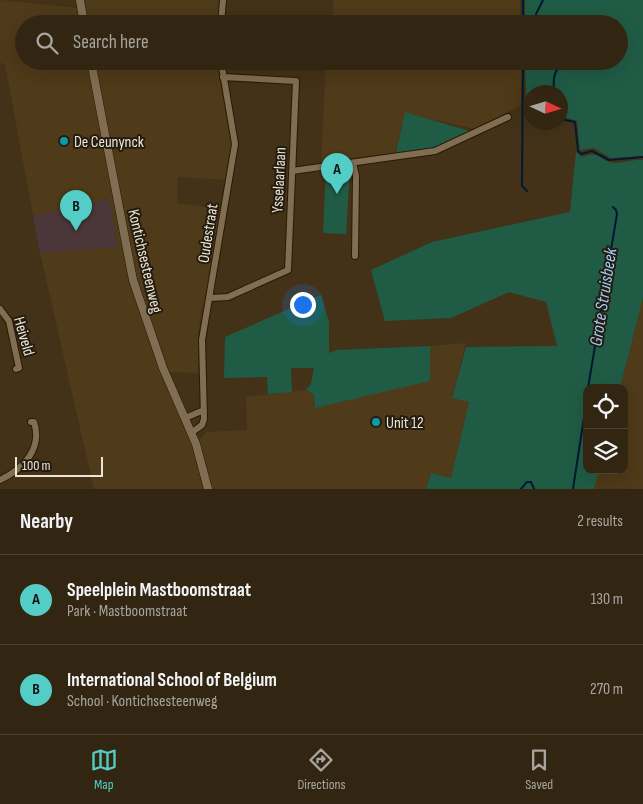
<!DOCTYPE html>
<meta charset="utf-8">
<style>
:root{--surface:#322612;--page:#3d3220;--text:#f1f3f6;--muted:#a8a59f;--line:#4d4332;--accent:#54cdc7}
body{margin:0;font-family:"Sofia Sans Condensed",sans-serif;background:var(--page);color:var(--text)}
.controls{position:absolute;right:15px;bottom:15px;display:grid;overflow:hidden;border-radius:10px;box-shadow:0 5px 20px #0002}
.controls button{width:45px;height:45px;display:grid;place-items:center;padding:0;border:0;border-bottom:1px solid var(--line);background:var(--surface);color:var(--text);font:25px sans-serif}
.compass{position:absolute;left:523px;top:85px;width:45px;height:45px;border-radius:50%;background:var(--surface);box-shadow:0 5px 20px #0002;rotate:94deg}
.scale{position:absolute;left:15px;bottom:12px;width:88px;box-sizing:border-box;padding-left:5px;border:2px solid #eee4d4;border-top:0;font-size:14px;line-height:18px;white-space:nowrap;color:#eee4d4;-webkit-text-stroke:4px #231c10;paint-order:stroke}
.you{position:absolute;left:302px;top:304px;width:18px;height:18px;margin:-12px;border:4px solid #fff;border-radius:50%;background:#1a73e8;box-shadow:0 0 0 8px #1a73e833}
.badge{display:grid;place-items:center;width:32px;height:32px;border-radius:50%;background:var(--accent);color:#111;font-size:16px;font-weight:700}
.pin{position:absolute;translate:-50% -41px;filter:drop-shadow(0 1px 2px #0008)}
.pin::after{content:'';position:absolute;top:26px;width:18px;height:15px;background:inherit;clip-path:polygon(0 0,100% 0,50% 100%)}
.list{margin:0;padding:0;list-style:none}
h2{display:flex;justify-content:space-between;align-items:center;height:65px;margin:0;padding:0 20px;font-size:21px}
h2 small{font-size:16px;font-weight:400;color:var(--muted)}
.list li{display:grid;grid-template-columns:32px 1fr auto;gap:15px;align-items:center;box-sizing:border-box;height:90px;padding:0 20px;border-top:1px solid var(--line)}
.list b{display:block;font-size:19px;white-space:nowrap}
.list p{margin:0;font-size:16px;white-space:nowrap;color:var(--muted)}
.list em{font-size:16px;font-style:normal;color:var(--muted)}
.icon{flex:none;width:28px;height:28px;fill:none;stroke:currentColor;stroke-width:2;stroke-linecap:round;stroke-linejoin:round}
.map{position:relative;flex:none;width:643px;height:489px;overflow:hidden}
.search{position:absolute;background:var(--surface);box-shadow:0 5px 20px #0002;left:15px;right:15px;top:15px;height:55px;display:flex;align-items:center;gap:12px;box-sizing:border-box;padding:0 18px;border-radius:28px;color:var(--muted);font-size:19px}
.sheet{height:245px;background:var(--surface)}
nav{display:flex;justify-content:space-around;align-items:center;box-sizing:border-box;height:70px;border-top:1px solid var(--line);background:var(--surface);font-size:14px;color:var(--muted)}
nav a{display:grid;justify-items:center;gap:2px}
nav .on{color:var(--accent)}
.map>svg:first-child{display:block}
</style>
<div class="map">
<svg width="643" height="489" viewBox="0 0 643 489">
<rect width="100%" height="100%" fill="#433218"/>
<path fill="#4f3a19" d="M0 0 79 8 82 24H24V61H89L90 68 96 67 95 61H218L231 144 226 180 178 177 177 203 221 209 207 297 201 311 198 339V373L169 372 196 443 207 432 247 430 246 397 306 390 314 395 315 407 430 380V346L466 343 452 397 469 402 451 478 431 473 426 489H94L40 253 118 247 109 200 33 215 5 64 0 63Z
M84 0H219L218 24H88Z
M333 0H520V24H334Z
M326 61H521V105L475 129 405 113 395 153 321 162Z
M643 298V489H594L599 470H624V388H620Z"/>
<path fill="#4b373a" d="M109 199 118 247 40 253 33 215Z"/>
<path fill="#205c45" d="M525 0H643V156L611 158 594 148 580 150 577 121 561 116 560 92H530V106L527 108 525 61H619V24H525Z
M405 112 476 133 435 151 395 157Z
M576 152 582 157C603 150 598 162 615 163 624 163 635 159 643 160V298L620 388H587V470H599L594 489H426L431 473 451 478 469 402 452 398 466 347 557 346 546 302 509 292 451 318 385 321 371 270 432 242 570 212Z
M348 167 350 168 346 234 323 233 326 170Z
M321 295 329 322V353L337 350 430 346V381L315 408 314 395 306 390 311 384 314 368H291L292 392 268 394 267 377 224 378 225 337Z"/>
<g fill="none" stroke-linecap="round" stroke-linejoin="round">
<path stroke="#011a31" stroke-width="2" d="M523 0V24
M536 24V14L543 0
M523 61 522 186 527 191
M554 92C553 78 553 70 566 61
M560 119 575 122 578 151 581 154 592 151 609 160 643 157
M588 388 617 214 616 210 613 207
M521 489 527 482H531L534 489
M573 489 587 398"/>
<g stroke="#291a01" stroke-width="8">
<path id="minor" d="M221 24 223 0
M353 163 356 176 355 256
M292 171 435 151 508 117
M210 298 228 297 288 270 296 81 223 77
M0 309 9 321 19 368 16 369
M185 418 204 410
M191 433 202 425 204 419 202 340 235 144 221 61
M0 480C23 469 43 449 34 422H31"/>
</g>
<g stroke="#291a01" stroke-width="9">
<path id="tertiary" d="M80 0 84 24
M91 61 133 280 163 368 196 444 208 489"/>
</g>
<use href="#minor" stroke="#816e52" stroke-width="6"/>
<use href="#tertiary" stroke="#816e52" stroke-width="8"/>
</g>
<g fill="#0f9aa8" stroke="#231c10" stroke-width="2">
<circle cx="64" cy="141" r="5"/>
<circle cx="376" cy="422" r="5"/>
</g>
<g text-anchor="middle" stroke-width="4" stroke-linejoin="round" paint-order="stroke">
<g font-size="16" fill="#eee4d4" stroke="#231c10" text-anchor="start">
<text x="74" y="147">De Ceunynck</text>
<text x="386" y="428">Unit 12</text>
</g>
<g font-size="16" fill="#eee4d4" stroke="#231c10">
<text transform="translate(278 180) rotate(-87)" y="6">Ysselaarlaan</text>
<text transform="translate(207 233) rotate(-81)" y="6">Oudestraat</text>
<text transform="translate(146 261) rotate(77)" y="6">Kontichsesteenweg</text>
<text transform="translate(25 336) rotate(74)" y="6">Heiveld</text>
</g>
<g font-size="18" font-style="italic" fill="#a1cbf5" stroke="#231c10">
<text transform="translate(603 297) rotate(-81)" y="6">Grote Struisbeek</text>
</g>
</g>
</svg>
<div class="controls">
<button><svg class="icon" aria-label="locate" viewBox="0 0 24 24"><circle cx="12" cy="12" r="6"/><path d="M12 2v4M12 18v4M2 12h4M18 12h4"/></svg></button>
<button><svg class="icon" aria-label="layers" viewBox="0 0 24 24"><path d="M12 4l9 5-9 5-9-5zM3 14l9 5 9-5"/></svg></button>
</div>
<svg class="compass" viewBox="-18 -18 36 36"><path d="M0-13l5 13h-10z" fill="#e53935"/><path d="M0 13l5-13h-10z" fill="#a8a59f"/></svg>
<div class="scale">100 m</div>
<div class="you"></div>
<div class="pin badge" style="left:337px;top:194px">A</div>
<div class="pin badge" style="left:76px;top:231px">B</div>
<div class="search"><svg class="icon" aria-label="search" viewBox="0 0 24 24"><circle cx="10" cy="10" r="6"/><path d="M15 15l6 6"/></svg>Search here</div>
</div>
<section class="sheet">
<h2>Nearby<small>2 results</small></h2>
<ul class="list">
<li><span class="badge">A</span><div><b>Speelplein Mastboomstraat</b><p>Park · Mastboomstraat</p></div><em>130 m</em></li>
<li><span class="badge">B</span><div><b>International School of Belgium</b><p>School · Kontichsesteenweg</p></div><em>270 m</em></li>
</ul>
</section>
<nav>
<a class="on"><svg class="icon" aria-label="map" viewBox="0 0 24 24"><path d="M3 6l6-2 6 2 6-2v14l-6 2-6-2-6 2zM9 4v14M15 6v14"/></svg>Map</a>
<a><svg class="icon" aria-label="directions" viewBox="0 0 24 24"><path d="M12 3l9 9-9 9-9-9zM9 14v-3h6M13 9l2 2-2 2"/></svg>Directions</a>
<a><svg class="icon" aria-label="saved" viewBox="0 0 24 24"><path d="M7 4h10v16l-5-4-5 4z"/></svg>Saved</a>
</nav>
